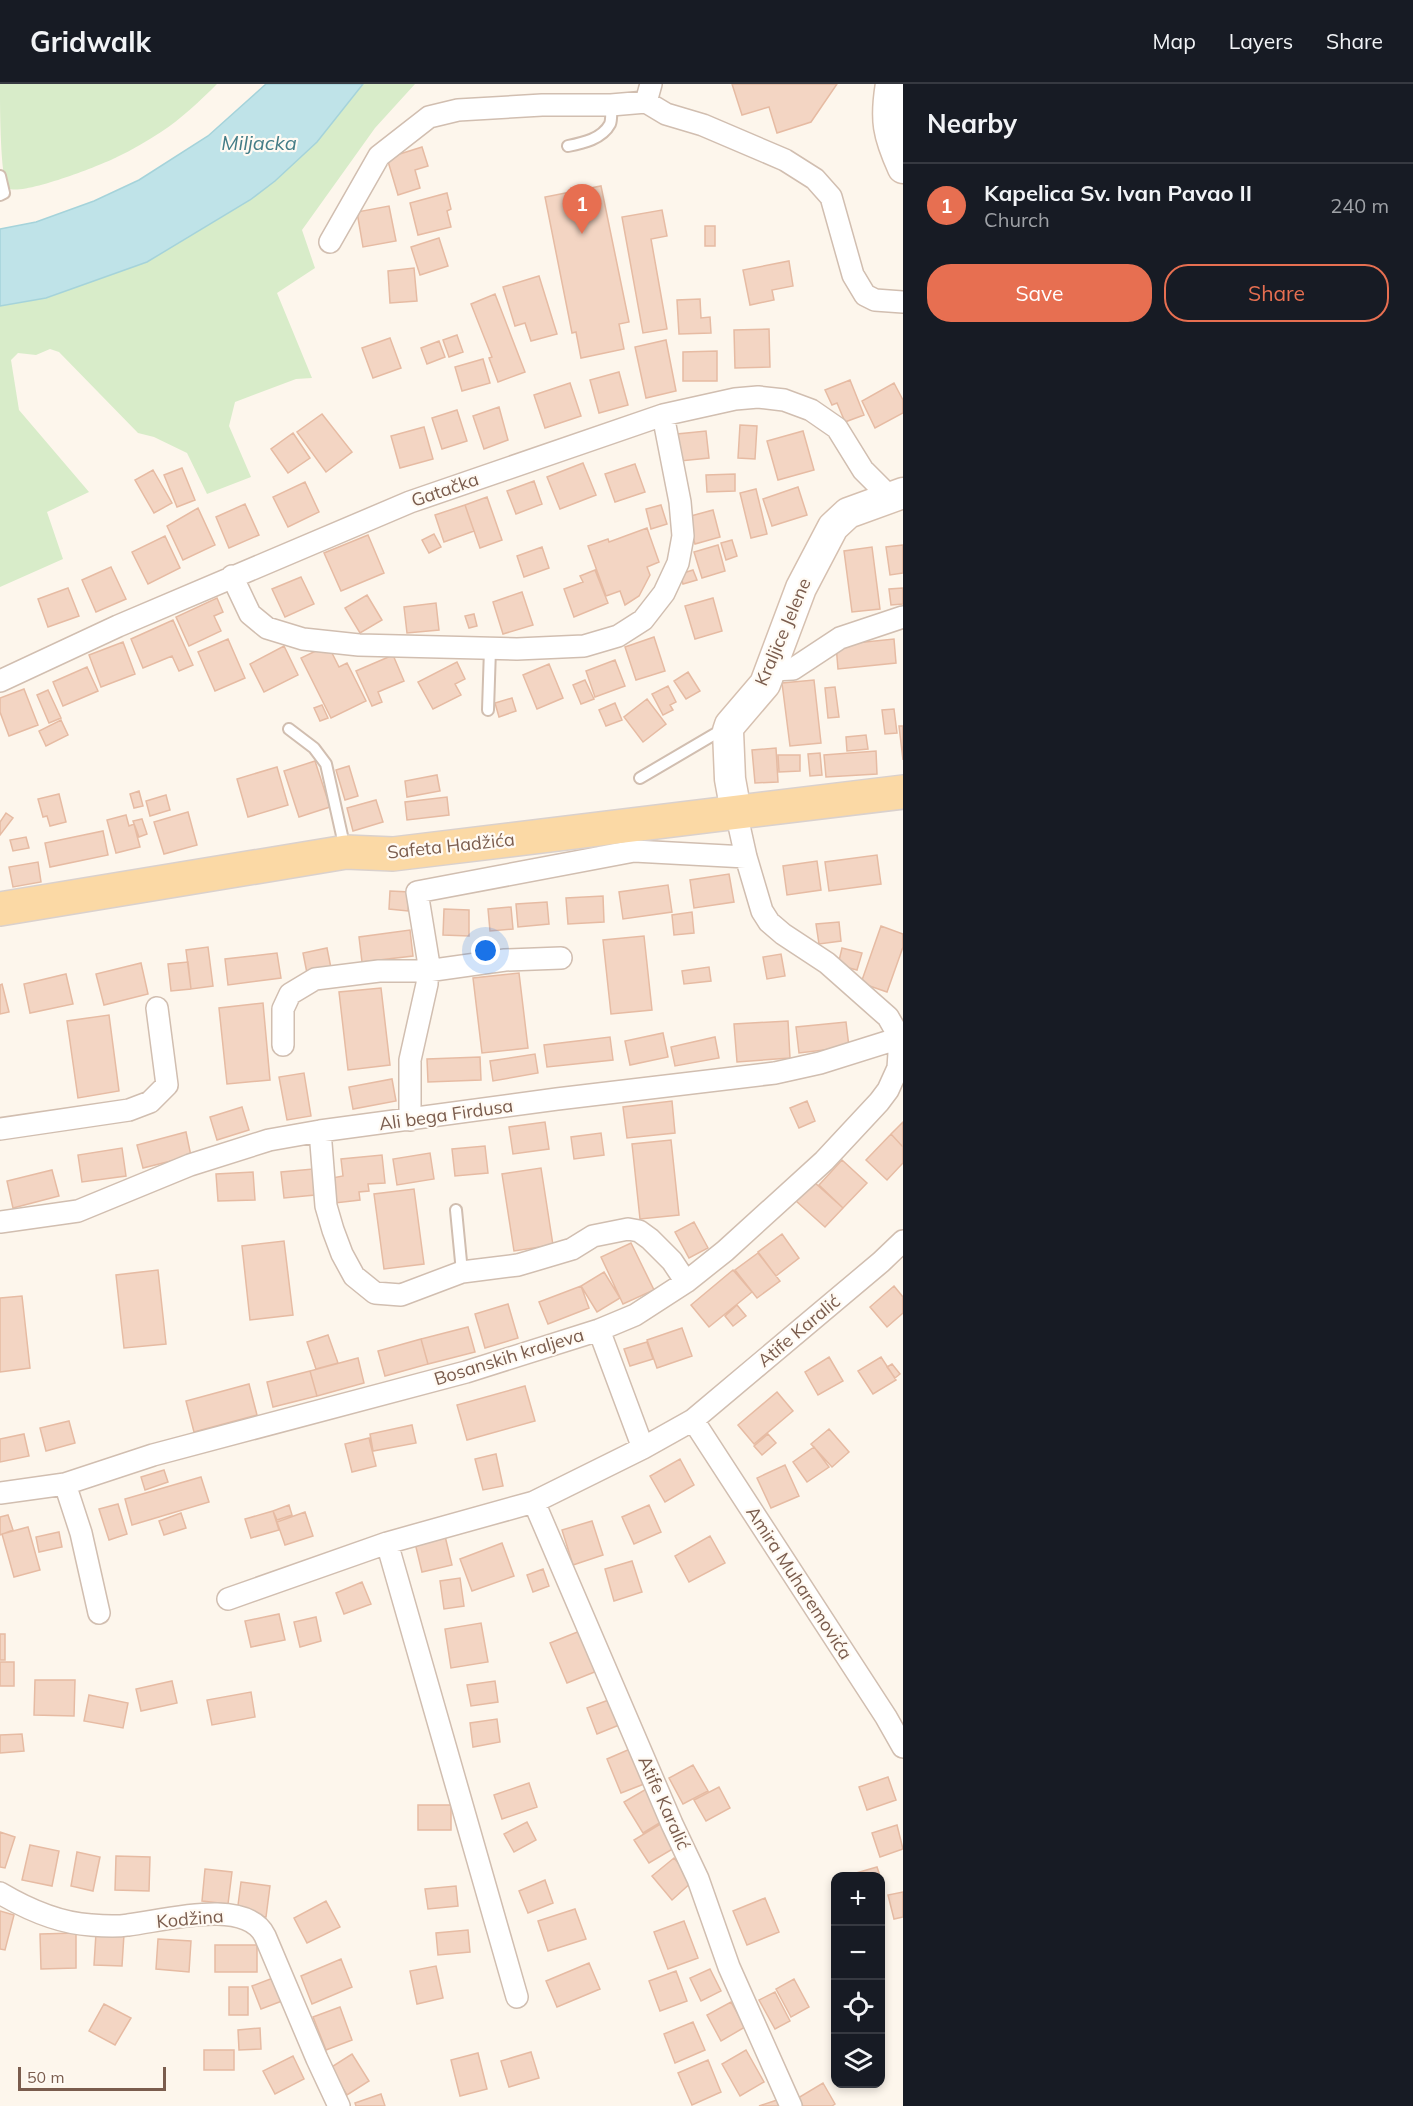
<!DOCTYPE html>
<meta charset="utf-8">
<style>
:root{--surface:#171b24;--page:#242831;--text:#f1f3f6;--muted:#9ea1a6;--line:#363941;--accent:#e76f51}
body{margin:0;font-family:Mulish,sans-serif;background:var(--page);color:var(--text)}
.controls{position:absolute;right:18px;bottom:18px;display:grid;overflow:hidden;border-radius:12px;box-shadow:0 3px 9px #0003}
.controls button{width:54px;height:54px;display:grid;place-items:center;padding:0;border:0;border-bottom:2px solid var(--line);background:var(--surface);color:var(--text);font:30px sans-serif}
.scale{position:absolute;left:18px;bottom:15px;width:148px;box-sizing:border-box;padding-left:6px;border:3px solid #7a5c4d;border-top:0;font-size:16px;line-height:21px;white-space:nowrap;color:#7a5c4d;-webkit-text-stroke:4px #fffaf3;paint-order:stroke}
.you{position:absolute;left:486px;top:867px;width:21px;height:21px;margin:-15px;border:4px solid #fff;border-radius:50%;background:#1a73e8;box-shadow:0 0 0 9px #1a73e833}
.badge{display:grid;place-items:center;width:39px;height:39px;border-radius:50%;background:var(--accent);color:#fff;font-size:20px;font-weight:700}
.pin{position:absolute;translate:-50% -50px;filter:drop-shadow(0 2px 3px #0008)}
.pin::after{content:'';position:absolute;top:32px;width:21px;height:18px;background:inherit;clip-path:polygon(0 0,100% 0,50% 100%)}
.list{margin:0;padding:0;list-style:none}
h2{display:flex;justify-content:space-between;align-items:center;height:78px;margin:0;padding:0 24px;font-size:26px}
h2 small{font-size:20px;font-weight:400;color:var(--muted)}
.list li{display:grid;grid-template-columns:39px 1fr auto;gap:18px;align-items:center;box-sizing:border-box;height:84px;padding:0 24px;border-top:2px solid var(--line)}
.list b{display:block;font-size:22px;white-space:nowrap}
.list p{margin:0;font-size:20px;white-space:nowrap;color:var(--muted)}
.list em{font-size:20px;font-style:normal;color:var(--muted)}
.actions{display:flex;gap:12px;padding:18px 24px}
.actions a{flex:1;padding:14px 0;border:2px solid var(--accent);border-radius:24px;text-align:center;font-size:21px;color:var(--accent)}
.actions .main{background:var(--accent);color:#fff}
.icon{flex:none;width:33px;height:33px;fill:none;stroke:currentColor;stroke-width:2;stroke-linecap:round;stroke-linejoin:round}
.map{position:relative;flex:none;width:903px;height:2022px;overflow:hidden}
header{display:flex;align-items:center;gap:36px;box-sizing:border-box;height:84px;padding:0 30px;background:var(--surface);border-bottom:2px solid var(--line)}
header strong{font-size:28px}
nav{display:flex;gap:33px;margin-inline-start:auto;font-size:21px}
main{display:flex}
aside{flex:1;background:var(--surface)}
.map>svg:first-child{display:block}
</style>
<header>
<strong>Gridwalk</strong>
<nav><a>Map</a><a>Layers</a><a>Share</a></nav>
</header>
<main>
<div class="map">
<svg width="903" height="2022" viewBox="0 0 903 2022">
<rect width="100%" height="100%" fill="#fdf6ec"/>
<path fill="#d8ecc9" d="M0 0H217C200 17 181 35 161 48 147 57 132 66 117 73 102 81 20 113 8 104 0 95 0 18 0 0Z
M363 0H415L375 44 302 146 315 184 277 209 312 294 296 295 235 318 229 342 251 393 207 410 187 369 154 353 138 349 59 268 50 265 36 271 18 269 11 276 19 326 89 408 47 428 63 475 0 503V222L46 214 147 178 250 116 275 97 317 58Z"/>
<path fill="#bfe3e8" stroke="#a5d3da" stroke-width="1.5" d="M266 0H363L317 58 275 97 250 116 147 178 46 214 0 222V145L36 138 94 117 139 96 208 52Z"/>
<path fill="#f3d5c3" stroke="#e6bba3" stroke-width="1.5" d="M732 0H837L811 38 777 49 769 23 742 31Z
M422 63 428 82 415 86 420 104 398 111 387 74Z
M601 102 629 238 619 240 624 265 581 274 576 248 572 249 545 113Z
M447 109 451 125 447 127 451 143 418 151 410 119Z
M389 122 396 157 363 163 357 128Z
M662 126 667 152 651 155 667 245 643 249 622 133Z
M705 142H715V162H705Z
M439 154 448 182 420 191 411 163Z
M789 177 793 202 772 206 774 216 750 221 743 186Z
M414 184 417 217 390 219 388 187Z
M539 192 557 250 531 257 525 239 515 242 503 203Z
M495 210 525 288 498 298 489 274 492 273 471 220Z
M700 215 701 234 710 233 711 249 679 250 677 216Z
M769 245 770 283 735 284 734 246Z
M457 251 463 268 449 273 443 256Z
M390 254 401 284 373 294 362 264Z
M666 256 676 307 646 314 635 263Z
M439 257 445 273 427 280 421 264Z
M717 267V297H683V268Z
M483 275 490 299 462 307 455 283Z
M619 288 628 321 599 329 590 296Z
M850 296 864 331 845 338 837 319 832 321 825 306Z
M570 299 581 332 545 344 534 311Z
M894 299 903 316V329L875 344 862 317Z
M499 323 508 356 484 365 473 332Z
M457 326 467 357 442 365 432 334Z
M322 330 352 368 326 388 297 348Z
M740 341 757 342 755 375 738 374Z
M424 343 433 375 400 384 391 352Z
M706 347 709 374 680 377 677 350Z
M803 347 814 386 778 396 767 357Z
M293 349 310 374 288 389 271 365Z
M583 379 596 411 560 425 547 393Z
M635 380 645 408 615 418 605 390Z
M182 384 195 416 177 423 164 391Z
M153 386 172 419 154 429 135 396Z
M735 390V407L707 408 706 391Z
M534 397 542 420 516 430 507 407Z
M305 398 319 428 288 443 273 413Z
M798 403 807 431 772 442 763 415Z
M756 405 767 450 751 454 740 409Z
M487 413 502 456 480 464 465 421Z
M245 420 259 451 229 464 216 433Z
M465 421 474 447 444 458 435 431Z
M661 421 667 440 651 445 646 425Z
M198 424 215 461 183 476 167 442Z
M713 426 720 453 695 460 687 433Z
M647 444 659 478 647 483 650 491 639 512 625 521 620 507 606 512 588 462 608 455 609 458Z
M434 450 441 463 429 469 422 456Z
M368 451 384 489 341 507 324 469Z
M165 452 180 484 148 500 132 468Z
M732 456 737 472 726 476 721 459Z
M718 461 725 487 702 494 694 468Z
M903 461V489L890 491 886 463Z
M542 463 549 484 524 493 517 472Z
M872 463 880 525 852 528 844 467Z
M111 483 126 515 96 528 82 496Z
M595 486 608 519 574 533 564 505 583 498 580 492Z
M693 486 697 496 683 500 680 490Z
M301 493 314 520 285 533 272 505Z
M68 504 79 532 48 543 38 515Z
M903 504V520L891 521 889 505Z
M522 508 533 541 503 550 493 518Z
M367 511 382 536 360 549 345 524Z
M217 514 223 528 214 532 221 547 189 562 176 533Z
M713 514 722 547 695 555 685 522Z
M436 519 439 546 407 549 404 523Z
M474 530 477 542 469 544 465 532Z
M173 536 193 581 179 587 172 572 143 584 131 555Z
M654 553 665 587 636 596 625 563Z
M228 555 245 594 215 607 198 568Z
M894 555 896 579 838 585 836 561Z
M123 558 135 590 101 603 89 571Z
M328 561 339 583 347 579 366 617 331 634 301 574Z
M284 562 298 591 264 608 250 580Z
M393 571 404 597 378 608 382 618 372 622 356 587Z
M615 576 625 602 595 613 586 587Z
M457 578 465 595 455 600 461 611 433 625 418 598Z
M549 580 563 614 537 625 523 591Z
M87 583 98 607 63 622 53 598Z
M688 588 700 607 686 615 674 597Z
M585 596 594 615 581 620 573 601Z
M814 596 821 659 790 662 782 599Z
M668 602 676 618 670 621 673 626 663 631 652 610Z
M835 603 839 633 828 634 825 604Z
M24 605 38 641 9 652 0 628V614Z
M48 606 61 634 49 639 37 611Z
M512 614 516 627 499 633 495 619Z
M647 615 666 640 643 658 624 633Z
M615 619 622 636 606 642 599 626Z
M322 621 328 634 320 637 314 624Z
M894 625 897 649 885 650 882 626Z
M61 636 68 651 46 662 39 647Z
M899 642H903V676Z
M866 651 868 665 847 667 846 653Z
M776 664 778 698 755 699 752 666Z
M876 667 877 690 826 693 824 671Z
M820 669 822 691 810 692 808 670Z
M778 671H800V687L779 688Z
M315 677 330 723 299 733 284 687Z
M349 682 358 712 345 716 336 686Z
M277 683 288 721 248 733 237 695Z
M437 691 440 707 407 713 405 697Z
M139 707 143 722 134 724 130 710Z
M59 710 66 738 50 742 47 732 43 733 38 715Z
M166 711 170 726 150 732 146 717Z
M447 713 449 731 407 736 405 718Z
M376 716 383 738 353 747 347 724Z
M188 728 197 761 164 770 154 738Z
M6 729 13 734 0 751V738Z
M126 731 129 742 134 740 140 763 116 769 107 736Z
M142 735 147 750 139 753 133 737Z
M103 747 108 771 50 783 45 759Z
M26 753 29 764 13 767 10 756Z
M877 771 881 800 829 807 825 778Z
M817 777 821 806 787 811 783 782Z
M38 778 41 798 13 803 9 783Z
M729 790 734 818 694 824 690 796Z
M668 801 672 828 623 835 619 808Z
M390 807 410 808 408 827 389 825Z
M603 812 604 838 568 840 566 814Z
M547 818 549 840 518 843 516 820Z
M511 823 513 845 490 847 488 825Z
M444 825 469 826V852L443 851Z
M692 828 694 849 674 851 672 831Z
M839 838 841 857 819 860 816 840Z
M881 842 903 850V863L887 908 861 899Z
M410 846 413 872 362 878 359 853Z
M644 852 652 926 611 930 603 856Z
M208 863 213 902 191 905 186 866Z
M327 864 331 884 307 889 303 869Z
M842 864 862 869 857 886 838 881Z
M277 869 281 894 228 901 225 875Z
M781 870 785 892 767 895 763 873Z
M188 878 191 905 171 907 168 880Z
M141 879 148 910 104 921 96 890Z
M709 883 711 897 684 900 682 887Z
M519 889 528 964 482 969 473 894Z
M66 890 73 920 30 929 24 900Z
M2 900 9 928 0 930V901Z
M381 904 390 981 348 986 339 908Z
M263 919 270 996 227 1000 219 924Z
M109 931 119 1007 78 1014 67 937Z
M788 937 790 974 737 978 734 940Z
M846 938 849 963 799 969 796 943Z
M663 949 668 973 630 981 625 957Z
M610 953 613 976 547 983 544 961Z
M715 953 719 974 675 982 671 963Z
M535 970 538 989 493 997 490 977Z
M480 973 481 996 428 998 427 975Z
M304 989 311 1032 287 1036 279 993Z
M392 995 396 1017 353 1025 349 1003Z
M672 1017 675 1049 627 1054 623 1023Z
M807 1017 815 1037 799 1044 790 1024Z
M242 1023 249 1046 217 1056 210 1033Z
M545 1038 549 1065 513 1070 509 1043Z
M903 1038V1063L891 1050Z
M186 1048 191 1072 143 1084 137 1061Z
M601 1049 604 1071 574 1075 571 1053Z
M891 1050 903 1063V1079L887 1096 866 1076Z
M671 1056 679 1131 640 1135 632 1060Z
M485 1062 488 1089 455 1092 452 1065Z
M122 1064 126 1092 82 1098 78 1071Z
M430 1069 434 1095 397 1101 393 1075Z
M382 1071 385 1099 368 1100 369 1107 359 1108 360 1116 335 1119 332 1094 343 1092 341 1075Z
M842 1076 867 1099 843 1124 819 1101Z
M541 1084 553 1161 514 1167 502 1090Z
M313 1085 315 1111 284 1114 281 1088Z
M52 1086 59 1112 13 1124 7 1097Z
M253 1088 255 1116 218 1117 216 1090Z
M814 1098 843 1124 825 1143 796 1117Z
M414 1105 424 1180 384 1185 374 1110Z
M694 1138 708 1164 689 1174 675 1148Z
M782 1150 799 1174 776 1192 758 1168Z
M284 1157 293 1231 250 1236 242 1162Z
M631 1159 654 1206 623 1220 601 1173Z
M758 1169 780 1197 757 1214 735 1186Z
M158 1186 166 1260 124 1264 116 1191Z
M733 1186 752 1208 709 1243 691 1221Z
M604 1188 620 1214 597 1228 581 1202Z
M581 1202 589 1224 548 1240 539 1218Z
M894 1202 903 1213V1229L887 1243 870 1223Z
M22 1212 30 1284 0 1288V1214Z
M508 1220 518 1254 485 1264 475 1230Z
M737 1221 746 1232 733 1242 725 1232Z
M468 1243 475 1268 428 1280 421 1255Z
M682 1244 692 1272 657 1284 647 1256Z
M328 1251 338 1279 316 1285 307 1258Z
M421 1255 428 1280 385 1292 378 1267Z
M647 1258 653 1275 630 1282 624 1265Z
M829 1273 843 1297 818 1311 805 1288Z
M881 1273 896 1296 873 1310 858 1287Z
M358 1274 364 1299 317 1312 310 1287Z
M892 1280 900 1290 895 1294 887 1283Z
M310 1287 317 1312 273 1323 267 1298Z
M249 1300 257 1331 194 1348 186 1317Z
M525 1302 535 1337 467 1356 457 1321Z
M777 1308 793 1327 754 1360 738 1341Z
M69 1337 75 1359 46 1367 40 1344Z
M412 1341 416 1359 373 1367 370 1350Z
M829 1345 849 1368 832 1383 811 1360Z
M24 1350 29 1372 0 1378V1355Z
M768 1350 776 1359 762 1371 754 1362Z
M369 1354 376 1382 352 1388 345 1360Z
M814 1363 829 1383 807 1398 793 1378Z
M496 1370 503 1402 483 1406 475 1375Z
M680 1375 694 1401 665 1418 650 1392Z
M785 1381 799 1412 771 1424 757 1394Z
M164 1386 168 1398 145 1406 141 1393Z
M201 1393 209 1418 132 1441 125 1415Z
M118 1420 127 1450 109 1456 99 1425Z
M289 1421 292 1431 277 1436 273 1427Z
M649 1421 661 1448 634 1460 622 1433Z
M273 1427 279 1446 251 1454 245 1435Z
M305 1428 313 1452 285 1461 277 1438Z
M181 1429 186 1444 164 1451 159 1437Z
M8 1431 13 1446 0 1451V1433Z
M592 1437 603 1471 573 1481 562 1446Z
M28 1443 40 1486 14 1493 2 1450Z
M59 1448 62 1463 39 1468 36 1453Z
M445 1452 452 1481 422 1488 415 1459Z
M710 1452 725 1479 689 1498 675 1472Z
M502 1459 514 1492 472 1507 460 1475Z
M632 1477 642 1508 614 1517 605 1485Z
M543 1485 549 1502 533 1508 527 1491Z
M460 1494 464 1522 444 1525 440 1497Z
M362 1498 371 1520 344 1530 336 1509Z
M279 1530 285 1556 251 1563 245 1537Z
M316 1533 321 1557 300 1563 294 1538Z
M481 1539 488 1578 451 1584 445 1545Z
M580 1547 597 1587 567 1599 550 1559Z
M0 1550H5V1576H0Z
M0 1578H14V1602H0Z
M35 1596H75L74 1632 34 1631Z
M172 1597 177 1619 141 1627 136 1605Z
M495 1597 498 1618 471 1622 467 1601Z
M251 1608 255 1633 212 1641 207 1616Z
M89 1611 128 1619 123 1644 84 1637Z
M614 1614 624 1639 597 1650 587 1624Z
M497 1635 500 1658 473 1663 470 1639Z
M22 1650 24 1667 0 1669V1651Z
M630 1665 644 1700 621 1709 607 1675Z
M693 1681 708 1707 683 1720 669 1694Z
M888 1693 896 1716 867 1726 859 1703Z
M529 1699 537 1723 502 1735 494 1711Z
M719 1703 730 1724 706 1737 694 1716Z
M648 1704 666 1735 643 1749 624 1718Z
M418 1721H451V1746H418Z
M527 1738 536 1756 514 1768 504 1750Z
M662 1739 676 1763 649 1779 634 1756Z
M897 1741 903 1765 880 1773 872 1749Z
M0 1748 15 1753 5 1784 0 1783Z
M30 1761 59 1767 52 1802 22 1796Z
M77 1768 100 1773 93 1807 71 1802Z
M116 1772 150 1773 149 1807 115 1806Z
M674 1774 693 1797 672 1816 652 1792Z
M877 1783 880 1792H849V1791Z
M205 1785 232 1788 228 1820 202 1817Z
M545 1796 553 1819 528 1829 519 1807Z
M241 1798 270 1802 266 1833 237 1829Z
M456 1802 458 1822 428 1825 425 1805Z
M903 1808V1833L894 1835 888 1811Z
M765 1814 779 1848 747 1861 733 1827Z
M326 1817 340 1843 307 1859 294 1834Z
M575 1825 586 1855 548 1867 538 1837Z
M0 1827 14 1831 5 1866 0 1865Z
M684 1837 698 1874 668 1885 654 1848Z
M468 1846 470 1868 438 1871 436 1849Z
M76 1849V1884L41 1885 40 1850Z
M96 1849 124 1850 122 1882 94 1881Z
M158 1855 191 1857 189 1888 156 1885Z
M215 1861H257V1888H215Z
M341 1875 352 1903 312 1920 301 1892Z
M589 1879 600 1905 557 1923 546 1897Z
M436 1882 443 1914 417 1920 410 1887Z
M710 1885 721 1907 701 1917 690 1894Z
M676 1887 687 1917 660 1927 649 1897Z
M273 1894 282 1917 261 1925 252 1902Z
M794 1895 809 1923 791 1933 776 1905Z
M229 1903H248V1931H229Z
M775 1908 790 1937 775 1945 759 1916Z
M731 1918 745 1943 721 1957 707 1931Z
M104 1920 131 1934 115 1961 89 1947Z
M340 1923 352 1956 326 1966 313 1933Z
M693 1938 705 1966 675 1979 664 1950Z
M260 1944 261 1965 239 1966 238 1946Z
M204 1966H234V1986H204Z
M746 1966 764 1998 740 2012 722 1980Z
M531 1968 539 1994 509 2003 501 1977Z
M478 1969 487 2005 460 2012 451 1976Z
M352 1970 369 1997 347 2011 330 1984Z
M293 1972 304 1995 275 2010 263 1987Z
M708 1976 721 2008 692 2021 678 1989Z
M823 1999 835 2020 832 2022H803L798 2014Z
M381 2010 385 2022H356L355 2019Z
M777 2016 779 2022H759Z"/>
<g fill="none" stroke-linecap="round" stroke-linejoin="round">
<g stroke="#d1beb0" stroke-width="14">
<path id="lane" d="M568 62C583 59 602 55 610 40 612 35 611 27 611 21
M0 92 4 109 0 111
M488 626 490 565
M289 645 314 664 326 680 345 765
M640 694 725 644
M456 1126 462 1188"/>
</g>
<g stroke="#d1beb0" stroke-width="24">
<path id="street" d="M651 0 646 18 666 30 703 41 785 76 815 95 831 113 853 191 865 211 875 216 903 218
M330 158 379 72 429 33 458 26 542 21H611L646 18
M232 492 250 530 267 544 303 555 359 561 517 565 584 562 618 552 643 536 664 509 678 479 683 452 680 418 663 331
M772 586 793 585 840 554 903 533
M0 597 118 542 410 418 663 331 735 315 758 313 784 316 811 326 837 344 863 386 891 414
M283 961V925L290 910 315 895 379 887H427L505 876 561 874
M410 1036V976L427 900 428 875 417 808 634 767 746 773
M0 1045 129 1026 150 1018 167 1001 157 924
M320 1047 326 1122 333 1146 342 1170 354 1192 375 1209 401 1211 462 1188 518 1181 572 1165 593 1152 628 1145 639 1147 650 1155 672 1177 686 1198
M0 1138 78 1127 190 1081 269 1056 320 1047 557 1015 775 989 820 979 903 953
M599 1246 643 1364
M693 1336 886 1633 903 1663
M65 1400 81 1449 99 1529
M0 1409 65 1400 153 1371 466 1288 599 1246 635 1231 686 1198 725 1167 824 1077 879 1018 888 1006 898 984 900 954 888 933 871 918 827 879 783 850 769 838 762 827 746 773 736 728
M534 1418 672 1740 698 1795 729 1883 791 2022
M387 1459 517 1913
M228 1515 387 1459 534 1418 643 1364 693 1336 881 1178 903 1157
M0 1809C27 1825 59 1839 91 1841 102 1842 116 1843 128 1841 163 1837 246 1813 265 1852L317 1975 339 2022"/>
</g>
<g stroke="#d6c0b0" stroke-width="33">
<path id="secondary" d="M891 0C885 36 888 51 903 84
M736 728 730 695 728 647 730 641 765 600 801 504 833 443 848 429 903 409"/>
</g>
<g stroke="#dad1cd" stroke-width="36">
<path id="primary" d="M0 825 346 768 393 770 903 708"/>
</g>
<use href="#lane" stroke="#fff" stroke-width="10"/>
<use href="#street" stroke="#fff" stroke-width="21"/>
<use href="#secondary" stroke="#fff" stroke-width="30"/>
<use href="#primary" stroke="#fbd9a5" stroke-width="33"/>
</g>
<g text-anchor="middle" stroke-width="4.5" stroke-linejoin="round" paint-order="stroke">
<g font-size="18" fill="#7a5c4d" stroke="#fffaf3">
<text transform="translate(445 406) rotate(-19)" y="6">Gatačka</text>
<text transform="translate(783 548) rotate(-67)" y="6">Kraljice Jelene</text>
<text transform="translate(451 762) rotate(-6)" y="6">Safeta Hadžića</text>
<text transform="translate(446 1031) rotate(-8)" y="6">Ali bega Firdusa</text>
<text transform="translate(799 1247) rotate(-40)" y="6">Atife Karalić</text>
<text transform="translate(509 1273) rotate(-17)" y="6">Bosanskih kraljeva</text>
<text transform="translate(799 1499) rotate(57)" y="6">Amira Muharemovića</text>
<text transform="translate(664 1719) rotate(66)" y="6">Atife Karalić</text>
<text transform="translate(190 1835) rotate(-5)" y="6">Kodžina</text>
</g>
<g font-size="20" font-style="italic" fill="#437c86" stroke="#fffaf3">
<text x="259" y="66">Miljacka</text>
</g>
</g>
</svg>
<div class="controls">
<button>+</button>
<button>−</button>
<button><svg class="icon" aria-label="locate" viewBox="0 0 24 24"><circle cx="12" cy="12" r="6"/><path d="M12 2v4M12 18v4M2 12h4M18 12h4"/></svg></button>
<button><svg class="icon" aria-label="layers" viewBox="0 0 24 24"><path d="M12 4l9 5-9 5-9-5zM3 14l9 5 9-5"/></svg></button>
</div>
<div class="scale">50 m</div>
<div class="you"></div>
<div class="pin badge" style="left:582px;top:150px">1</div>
</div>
<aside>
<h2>Nearby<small></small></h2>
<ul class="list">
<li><span class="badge">1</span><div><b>Kapelica Sv. Ivan Pavao II</b><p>Church</p></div><em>240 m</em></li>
</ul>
<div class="actions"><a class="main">Save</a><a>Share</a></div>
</aside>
</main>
